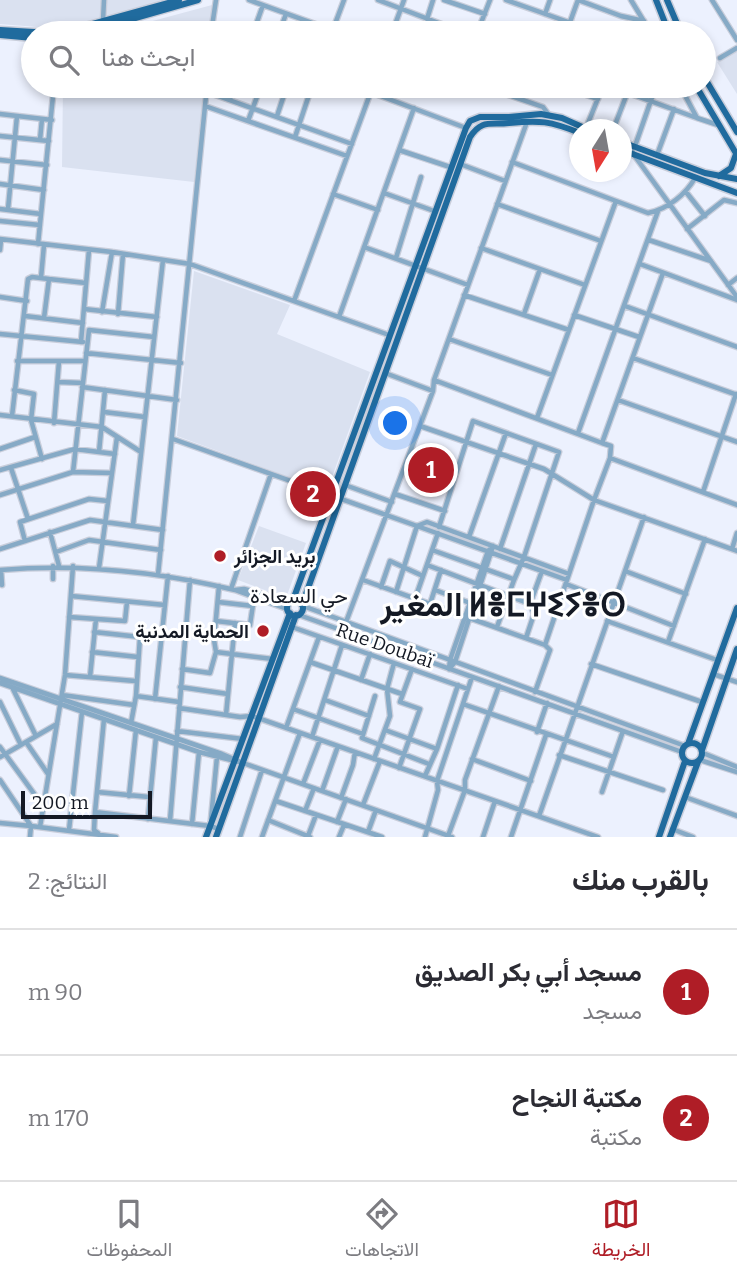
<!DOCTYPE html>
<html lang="ar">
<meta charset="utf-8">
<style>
:root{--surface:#fff;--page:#f7f7f7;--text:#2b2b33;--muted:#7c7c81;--line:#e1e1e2;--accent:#af1d26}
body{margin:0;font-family:Bitter,Vazirmatn,"Noto Sans Tifinagh",serif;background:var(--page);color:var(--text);direction:rtl}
.compass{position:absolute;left:569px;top:119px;width:63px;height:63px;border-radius:50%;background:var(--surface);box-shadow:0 4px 10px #0003;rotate:191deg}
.scale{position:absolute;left:21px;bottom:18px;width:131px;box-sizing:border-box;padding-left:7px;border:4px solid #141924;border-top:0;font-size:19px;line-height:24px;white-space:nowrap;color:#141924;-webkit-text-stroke:5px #fff;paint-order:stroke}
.you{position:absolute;left:396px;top:424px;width:24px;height:24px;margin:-18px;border:5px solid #fff;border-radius:50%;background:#1a73e8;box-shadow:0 0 0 10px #1a73e833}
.badge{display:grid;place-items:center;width:46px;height:46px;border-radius:50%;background:var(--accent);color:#fff;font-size:23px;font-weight:700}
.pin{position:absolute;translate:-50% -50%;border:4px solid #fff;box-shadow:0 2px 7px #0006}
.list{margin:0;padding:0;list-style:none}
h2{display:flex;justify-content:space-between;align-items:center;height:91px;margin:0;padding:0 28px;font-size:30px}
h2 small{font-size:23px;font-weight:400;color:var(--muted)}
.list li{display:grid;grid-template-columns:46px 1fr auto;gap:21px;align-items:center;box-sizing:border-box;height:126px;padding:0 28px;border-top:2px solid var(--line)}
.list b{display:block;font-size:26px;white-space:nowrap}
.list p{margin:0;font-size:23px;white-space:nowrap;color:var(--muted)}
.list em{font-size:23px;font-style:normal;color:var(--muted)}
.icon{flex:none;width:38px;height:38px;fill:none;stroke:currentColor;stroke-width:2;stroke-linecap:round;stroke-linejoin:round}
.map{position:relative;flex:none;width:737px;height:837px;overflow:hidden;direction:ltr}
.search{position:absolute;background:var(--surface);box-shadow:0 4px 10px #0003;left:21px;right:21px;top:21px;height:77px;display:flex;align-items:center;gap:18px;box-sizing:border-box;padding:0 24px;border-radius:38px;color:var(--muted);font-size:26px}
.sheet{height:343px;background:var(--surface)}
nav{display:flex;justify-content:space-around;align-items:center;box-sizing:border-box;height:98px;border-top:2px solid var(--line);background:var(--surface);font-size:19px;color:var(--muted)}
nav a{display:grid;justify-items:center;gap:4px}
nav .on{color:var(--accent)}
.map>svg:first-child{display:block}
</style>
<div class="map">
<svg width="737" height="837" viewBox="0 0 737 837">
<rect width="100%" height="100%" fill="#ecf1fe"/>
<path fill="#dae1f0" d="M0 0H167L62 29 0 24Z
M212 5 209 33H108Z
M737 50V94L717 62Z
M63 86H204L194 182 62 167Z
M194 271 290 305 277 334 370 372 327 491 177 436Z
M259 526 306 543 286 598 238 580Z"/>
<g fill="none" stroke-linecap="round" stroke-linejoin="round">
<g stroke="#c9cedb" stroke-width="7">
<path id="minor" d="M249 0 340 33
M378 0 465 33
M444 0 485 14
M506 0 599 33
M631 0 651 33
M712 0 737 40
M545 14 550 0
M427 19 433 0
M103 21 104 0
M332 32 344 0
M211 33 216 0
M253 33 263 5
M279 33 286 14
M392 33 404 0
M477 33 490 0
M566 33 578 0 621 16 644 21
M720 58 737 48
M354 86 466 128
M483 86 543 107 549 115
M576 86 575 91 598 99
M609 86 697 118
M680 86 697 118 718 125
M207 92 352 144
M230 99 235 86
M205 106 347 156
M0 114 52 120
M277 116 287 86
M248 121 261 86
M586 128 603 86
M613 130 630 86
M0 136 49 141
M295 137 312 86
M40 140 42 119
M630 145 634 155 737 297
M635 146 656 86
M399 150 450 167
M657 155 674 109
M0 160 47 165
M512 162 648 213C668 209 686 194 695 178
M460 164 505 181
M0 184 44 190
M686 192 705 216
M384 193 434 211
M333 194 378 210
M497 204 601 241
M0 209 41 214
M8 209 17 116
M0 221 40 225
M687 229 724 200 737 203
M0 239 112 252 190 264 389 335
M649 240 711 261
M38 244 54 86
M364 247 468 285
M481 248 585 285
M0 250 1 240
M396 258 421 177
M640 264 737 300
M41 278 44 245
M728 285 737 278
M464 295 569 330
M0 297 27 301
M294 301 373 86
M625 306 737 347
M84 309 157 317
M102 312 112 252
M118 314 123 254
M524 314 540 269
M574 315 639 337
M25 316 83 323
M339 317 414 108
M44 318 49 279 86 283
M0 334 83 342
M449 339 552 375
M81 342 89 250
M86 353 181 363
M633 358 737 395
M17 361H85
M385 373 433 391
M434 380 602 443 611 446 610 458
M58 382 83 383
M82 387 177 400
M14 390 34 394 31 420 42 459
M618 400 737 442
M104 412 145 417
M0 415 102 427 141 452
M12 416 28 279 32 277 49 279
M537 418 616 201
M54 423 59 361
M420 426 544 469 594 500 737 551
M578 433 658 211
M173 439 417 526 396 592
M602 443 663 273
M0 449 35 437
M99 452 105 390
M11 468 28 519
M0 470 75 449 115 454
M73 472 89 330 154 337
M345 485 392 502
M703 492 736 394
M395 494 445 511
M0 495 73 472 112 473
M133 525 163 260
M439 527 473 421 559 452 524 557 514 580 497 627
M50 532 59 566
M469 537 506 433
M25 541 20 522 89 499 108 501
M493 546 455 662 449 669 450 660 488 551Z
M0 549 90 520 163 530
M500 549 536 444
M732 549 737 533
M432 550 513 579
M56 552 89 540 161 550
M427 565 530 604 542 571
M53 566V579
M99 568 117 437
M0 570C81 563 156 571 235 590
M1 570 2 585
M625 571 686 594
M158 575 207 86
M363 580 545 645 594 500 610 458 737 505
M567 580 417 526 427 522 569 574
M566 584 674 626
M381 587 390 561 423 576
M231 589 271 474
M435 590 470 603
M71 596 165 605
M415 599 438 533
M218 602 253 606
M430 604 441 570
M303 606 685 746
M287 609 235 590 244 589 291 601
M299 615 682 752
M69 617 125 621 127 602
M216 621 250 625 254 598
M607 621 717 660
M346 622 433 391 434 380 527 122
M292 627 468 689
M94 632 140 637 136 696
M526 638 534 614 530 604
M668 642 705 539
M92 652 138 657
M216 652 214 640 219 586
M310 662 402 694
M591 664 702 702
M182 669 210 673 216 652 273 659
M713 674 737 682
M65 675 135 681
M90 677 96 619
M0 678 222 754 243 763 199 752 0 683
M361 680 370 654
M180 687 228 694
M13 689 36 736
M535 692 550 650 545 645
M62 695 134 705
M375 696 362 738 429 764
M155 699 168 576
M325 700 369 716
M0 702 21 745
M463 704 614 757
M179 708 240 717 252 716 598 837
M293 709 363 734
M226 715 235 623
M104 719 95 812 210 826 219 829
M131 723 136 696 179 702
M286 728 319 637
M385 730 437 749
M177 731 243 739
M537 732 547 703
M312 737 342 645
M26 742 48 774
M0 747 43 806
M703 753 737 767
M559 755 663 790
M0 757 57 724
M374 759 390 716 387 689 394 663
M472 759 531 781
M700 760 737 772
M243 763 452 837
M399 768 420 709 400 702 412 669
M425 776 437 749 458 685
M0 780 31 826 0 823
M303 784 320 740
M322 791 338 746
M97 792 149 797
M602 792 623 731
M129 796 136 730
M685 797 737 816
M341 798 353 765 355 752
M276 801 382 837
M363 805 380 761
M305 811 314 788
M95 812 94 830 98 833
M539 816 644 517
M148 819 156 737
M211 819 217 757
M268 820 310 837
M170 821 190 580
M337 822 346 799
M192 824 199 752
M40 827 65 675 73 566
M672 829 693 837
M69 830 82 712
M368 832 376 810
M308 836 316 815
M448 836 465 790V780L499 686
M30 837 31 826 116 837
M240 837 262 770
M262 837 300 733
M339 837 344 825
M425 837 438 790 437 781 472 677
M483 837 495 801
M511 837 546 735"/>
</g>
<g stroke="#c9cedb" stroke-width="9">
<path id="major" d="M656 0 669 33
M667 0 681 33
M0 30 51 33
M60 33 179 0
M83 33 198 0
M0 35 33 38
M704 77 737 132
M696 86 737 155
M622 142 705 173 737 179
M622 150 737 193
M719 176 731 168 736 154
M293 600 466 128 470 121 480 117H509L541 114 562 118 589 130
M287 608a8 8 0 1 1 16 0a8 8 0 1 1-16 0Z
M302 605 470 137C482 119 490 125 509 123 540 120 550 121 580 133
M682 753a10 10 0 1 1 20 0a10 10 0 1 1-20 0Z
M688 744 737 608
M702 750 737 649
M206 837 290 613
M216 837 296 615
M659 837 685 761
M670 837 698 762"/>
</g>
<use href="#minor" stroke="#86aac6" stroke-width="4.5"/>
<use href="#major" stroke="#206b9e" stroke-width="6"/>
</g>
<g fill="#af1d26" stroke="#fff" stroke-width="2.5">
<circle cx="220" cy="556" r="7"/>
<circle cx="263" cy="631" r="7"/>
</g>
<g text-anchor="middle" stroke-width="6" stroke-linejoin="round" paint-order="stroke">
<g font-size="19" font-weight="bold" fill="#141924" stroke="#fff" text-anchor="start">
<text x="234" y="563">بريد الجزائر</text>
<text x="249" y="638" text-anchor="end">الحماية المدنية</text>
</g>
<g font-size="19" fill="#141924" stroke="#fff">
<text transform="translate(385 645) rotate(19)" y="7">Rue Doubaï</text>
</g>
<g font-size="21" fill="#141924" stroke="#fff">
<text x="299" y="603">حي السعادة</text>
</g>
<g font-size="33" font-weight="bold" fill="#141924" stroke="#fff">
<text x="503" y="616">المغير ⵍⴻⵎⵖⵉⵢⴻⵔ</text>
</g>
</g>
</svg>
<svg class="compass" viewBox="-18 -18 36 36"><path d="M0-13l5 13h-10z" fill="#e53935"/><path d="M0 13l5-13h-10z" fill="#7c7c81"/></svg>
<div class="scale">200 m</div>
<div class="you"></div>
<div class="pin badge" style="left:431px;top:470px">1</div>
<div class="pin badge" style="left:313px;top:494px">2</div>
<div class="search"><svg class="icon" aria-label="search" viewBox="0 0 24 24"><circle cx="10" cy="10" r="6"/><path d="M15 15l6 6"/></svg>ابحث هنا</div>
</div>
<section class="sheet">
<h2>بالقرب منك<small>النتائج: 2</small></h2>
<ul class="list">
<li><span class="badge">1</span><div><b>مسجد أبي بكر الصديق</b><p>مسجد</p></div><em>90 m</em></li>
<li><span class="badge">2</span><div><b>مكتبة النجاح</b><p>مكتبة</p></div><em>170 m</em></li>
</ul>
</section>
<nav>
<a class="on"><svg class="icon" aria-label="map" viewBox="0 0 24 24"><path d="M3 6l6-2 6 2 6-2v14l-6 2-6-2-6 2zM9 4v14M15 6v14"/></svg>الخريطة</a>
<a><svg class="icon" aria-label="directions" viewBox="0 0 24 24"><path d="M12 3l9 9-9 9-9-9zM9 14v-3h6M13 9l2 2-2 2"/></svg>الاتجاهات</a>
<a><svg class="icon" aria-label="saved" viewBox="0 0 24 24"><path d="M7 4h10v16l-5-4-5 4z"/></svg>المحفوظات</a>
</nav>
